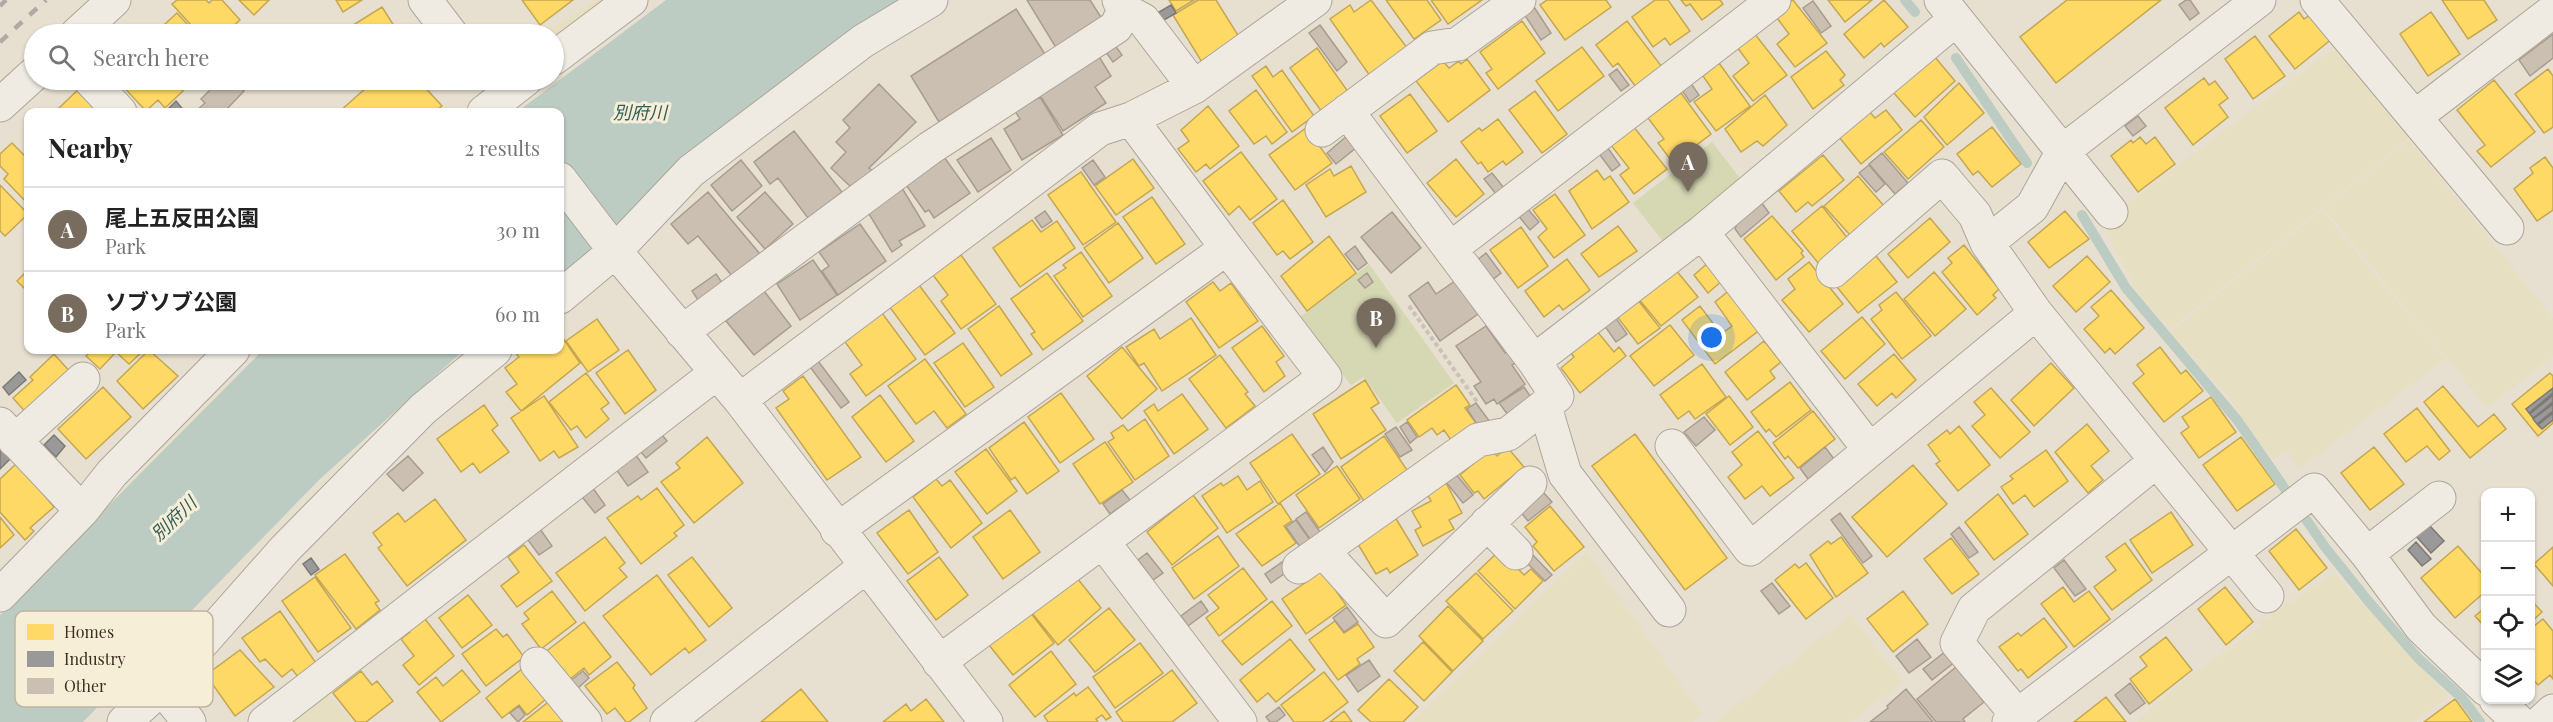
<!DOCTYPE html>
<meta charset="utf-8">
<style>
:root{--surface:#fff;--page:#f6f6f6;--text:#222;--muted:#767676;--line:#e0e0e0;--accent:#786c5e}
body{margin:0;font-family:"Playfair Display","Noto Sans JP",serif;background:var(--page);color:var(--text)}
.controls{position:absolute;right:18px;bottom:18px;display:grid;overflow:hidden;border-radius:12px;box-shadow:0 2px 4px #0004}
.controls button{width:54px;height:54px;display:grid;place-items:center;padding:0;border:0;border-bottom:2px solid var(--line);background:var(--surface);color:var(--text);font:30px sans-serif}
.you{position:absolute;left:1712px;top:338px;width:21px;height:21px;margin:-15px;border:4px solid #fff;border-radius:50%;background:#1a73e8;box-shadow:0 0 0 9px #1a73e833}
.badge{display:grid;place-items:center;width:39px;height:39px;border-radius:50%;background:var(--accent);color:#fff;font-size:20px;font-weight:700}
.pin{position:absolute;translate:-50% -50px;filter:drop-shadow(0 2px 3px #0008)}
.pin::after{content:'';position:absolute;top:32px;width:21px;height:18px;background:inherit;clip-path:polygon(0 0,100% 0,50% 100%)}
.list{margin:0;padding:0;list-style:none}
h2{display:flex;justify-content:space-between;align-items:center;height:78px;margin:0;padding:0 24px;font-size:26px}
h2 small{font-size:20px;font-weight:400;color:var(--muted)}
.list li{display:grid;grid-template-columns:39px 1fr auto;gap:18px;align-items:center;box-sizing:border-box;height:84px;padding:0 24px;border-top:2px solid var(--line)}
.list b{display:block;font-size:22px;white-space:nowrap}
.list p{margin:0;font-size:20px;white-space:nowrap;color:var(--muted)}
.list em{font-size:20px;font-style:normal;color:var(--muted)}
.icon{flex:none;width:33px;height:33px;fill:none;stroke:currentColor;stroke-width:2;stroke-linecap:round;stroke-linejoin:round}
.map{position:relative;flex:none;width:2553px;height:722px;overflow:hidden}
.search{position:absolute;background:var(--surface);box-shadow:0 2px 4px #0004;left:24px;top:24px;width:540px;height:66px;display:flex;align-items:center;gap:15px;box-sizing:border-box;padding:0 21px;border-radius:33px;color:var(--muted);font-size:22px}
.panel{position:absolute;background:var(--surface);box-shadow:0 2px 4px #0004;left:24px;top:108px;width:540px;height:246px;border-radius:12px}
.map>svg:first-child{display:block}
</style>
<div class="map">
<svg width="2553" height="722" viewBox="0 0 2553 722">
<rect width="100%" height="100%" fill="#e7e0d1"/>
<path fill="#e6dfc2" d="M595 0H619L554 47V34H544Z
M2335 47 2409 138 2170 329 2137 292 2102 223Z
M2409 140 2553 318V356L2487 408 2324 208Z
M2322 210 2445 359 2300 468 2288 452 2272 460 2228 397 2170 332Z
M1587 552 1702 714 1693 722H1411Z
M2334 573 2449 697 2412 722H2136L2179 684 2261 626 2259 623Z
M1851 614 1902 682 1851 722H1716Z
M325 690 351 722H282Z"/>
<path fill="#d6d7b3" d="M1712 142 1743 182 1664 243 1633 203Z
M1369 264 1454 383 1397 423 1364 377 1351 385 1299 318Z"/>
<path fill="#bcccc2" d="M666 0H911L560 275V112H517Z
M263 350H464L320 479 83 722H0V615Z"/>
<path fill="#ffd966" stroke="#c5a651" stroke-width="1.5" d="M177 0H206L209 3 212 0H222L240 20 224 34H199L172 4Z
M239 0H269L254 15Z
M336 0H362L343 12Z
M522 0H573L540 25Z
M1169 0H1194L1176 11Z
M1198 0H1216L1241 40 1203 64 1173 15Z
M1371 0 1408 49 1370 76 1330 19 1350 5 1354 12Z
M1386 0H1427L1441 20 1414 39Z
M1431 0H1482L1448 24Z
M1547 0H1606L1611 7 1565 40 1540 5Z
M1655 0H1668L1690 31 1670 45 1665 38 1653 47 1632 17Z
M1681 0H1720L1723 4 1702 20 1690 4 1686 6Z
M1793 0 1827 43 1795 67 1777 44 1789 34 1774 14Z
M1828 0H1872L1845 22Z
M1884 0 1908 27 1884 47 1881 43 1864 58 1844 34Z
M2067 0H2161L2056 83 2020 37Z
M2442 0H2484L2497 20 2468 39Z
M382 7 396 29 393 32 394 34H355L350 27Z
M2299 12 2304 19 2313 13 2333 38 2295 69 2269 36Z
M2431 12 2460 54 2428 76 2400 34Z
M177 13 196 34H154Z
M1522 21 1545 53 1498 89 1486 73 1492 69 1480 52Z
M1627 21 1662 67 1636 87 1618 63 1613 67 1596 45Z
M1754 33 1787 75 1753 101 1733 76 1749 63 1737 47Z
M2255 36 2285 76 2253 99 2225 59Z
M1582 47 1604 76 1558 111 1536 81Z
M1317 48 1349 93 1322 112 1290 68Z
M1826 51 1845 75 1840 80 1844 85 1813 109 1791 77Z
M1934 56 1955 81 1915 117 1893 92Z
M1467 59 1490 90 1448 122 1416 81 1443 61 1449 68 1459 61 1461 64Z
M1719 63 1750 106 1716 131 1694 102 1712 89 1703 76Z
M1266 66 1273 77 1282 70 1314 116 1292 132 1252 76Z
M2548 69 2553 76V127L2544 133 2515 94Z
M2204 78 2209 85 2215 81 2228 98 2219 105 2228 117 2193 145 2165 108Z
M117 80H172L183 91 165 108 158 100 146 111Z
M375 80H411L415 84 418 80 442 106 438 109 441 112H339Z
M2494 80 2535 132 2491 167 2477 151 2485 145 2457 110Z
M1959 83 1984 113 1947 145 1924 117Z
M84 84 110 112H63L59 108Z
M1256 90 1287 132 1272 144 1266 136 1254 144 1229 111Z
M1535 91 1567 134 1542 153 1509 110Z
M1681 93 1711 134 1673 163 1658 143 1664 139 1648 118Z
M1410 94 1437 131 1407 153 1380 116Z
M1765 95 1787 125 1763 146 1757 141 1741 152 1725 129Z
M1208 106 1239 146 1210 169 1206 164 1196 172 1178 149 1189 141 1181 130Z
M1886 110 1902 130 1861 164 1839 137 1869 111 1875 118Z
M1498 119 1523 152 1506 165 1503 161 1488 172 1481 162 1478 164 1461 142 1479 128 1482 131Z
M1921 120 1944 147 1908 179 1884 152Z
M1633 126 1667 169 1634 194 1620 175 1629 168 1610 144Z
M1992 127 2021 164 1992 187 1978 171 1973 175 1957 154Z
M1306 128 1332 163 1295 190 1269 155Z
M2140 137 2146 144 2155 137 2175 164 2138 192 2111 156 2131 140 2133 143Z
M12 143 26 157 28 154V204L4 179 8 174 0 166V154Z
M1241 152 1277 199 1250 220 1239 206 1229 215 1203 181Z
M1823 155 1844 180 1812 206 1808 202 1796 212 1779 191Z
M2545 157 2553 168V210L2537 221 2514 189 2533 173 2530 168Z
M1133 159 1154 188 1116 215 1095 186Z
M1456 159 1484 194 1456 217 1427 183Z
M1351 166 1366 192 1326 217 1306 185 1330 169 1334 176Z
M1597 170 1604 180 1610 176 1629 202 1592 229 1569 191Z
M1081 172 1116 222 1083 245 1048 195Z
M1858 176 1884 206 1850 235 1824 206Z
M0 185 28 214 5 236 0 231Z
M1555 194 1585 235 1554 258 1538 237 1547 229 1533 210Z
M1152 197 1185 244 1156 264 1123 217Z
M1283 200 1313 242 1290 259 1283 251 1277 255 1253 223Z
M1822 206 1849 240 1819 264 1792 231Z
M2065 211 2089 239 2049 268 2028 242Z
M1772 216 1803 251 1801 253 1804 257 1776 280 1744 239Z
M1930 218 1950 242 1908 278 1888 254Z
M1032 220 1041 232 1057 221 1075 248 1020 287 993 248Z
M1118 223 1143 258 1109 283 1084 248Z
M1618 226 1637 251 1599 277 1581 254Z
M1521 227 1548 266 1518 288 1490 250Z
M1329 236 1356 273 1307 311 1281 276Z
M1964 245 1999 289 1993 295 1996 298 1977 315 1942 272 1952 263 1948 258Z
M1081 252 1112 296 1083 317 1054 276 1066 268 1063 265Z
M961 255 996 304 961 329 941 301 948 295 933 275Z
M1876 256 1897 282 1858 313 1837 287Z
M2087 256 2110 282 2076 312 2053 286Z
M1567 259 1590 290 1563 310 1559 305 1544 317 1525 291Z
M1710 261 1724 279 1708 293 1694 275Z
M1809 262 1843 304 1809 332 1782 300 1795 289 1788 279Z
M1675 269 1698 297 1661 326 1638 298Z
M28 270V292L17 281Z
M1934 272 1966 309 1935 336 1904 299Z
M1047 273 1083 321 1043 350 1031 334 1035 332 1011 299Z
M1213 282 1220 291 1231 283 1258 321 1219 348 1186 302Z
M919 285 955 333 925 355 889 306Z
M1731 289 1761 329 1715 364 1682 320 1700 306 1721 334 1732 326 1715 302Z
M2111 290 2144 328 2115 354 2110 348 2105 353 2084 329 2099 316 2091 307Z
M1896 292 1931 336 1902 359 1871 319 1882 310 1879 305Z
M1637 299 1660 328 1638 344 1616 315Z
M999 306 1032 354 1001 376 968 329Z
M879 309 916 359 866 396 850 374 862 365 845 342 850 338 847 333Z
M1862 317 1885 344 1845 379 1821 351Z
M1191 318 1216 355 1162 391 1144 363 1139 366 1126 347 1154 329 1160 339Z
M597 319 619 350 588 372 566 341Z
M1670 325 1694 355 1654 386 1630 356Z
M1262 326 1284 356 1276 362 1285 376 1264 392 1232 348Z
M1596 330 1614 352 1619 347 1626 356 1580 393 1561 368 1574 357 1570 352Z
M560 334 580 363 521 411 506 392 517 384 505 368 519 357 515 352 518 350H560Z
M1764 341 1781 362 1770 371 1775 378 1747 400 1725 372Z
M963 343 994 387 965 407 934 363Z
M1122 347 1157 389 1122 419 1087 376Z
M2160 347 2181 374 2186 370 2203 391 2164 422 2133 383 2144 374 2137 365Z
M92 350H144L129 364 116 352 100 369 86 356Z
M149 350 178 376 143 409 117 381Z
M628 350 656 390 625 414 596 373Z
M54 354 72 374 28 415 13 398 33 380 30 377Z
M1894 354 1916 380 1896 398 1892 393 1877 406 1858 384Z
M1220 355 1248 392 1245 394 1255 406 1226 428 1189 379Z
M925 359 966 414 947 428 934 411 916 424 888 386Z
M2051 363 2074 388 2034 426 2011 400Z
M1702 364 1726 397 1695 419 1689 411 1678 419 1660 395Z
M586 373 609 403 601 409 609 419 586 438 577 426 571 430 549 402Z
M2550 373 2553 376V423L2538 436 2512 404Z
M803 376 861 457 827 480 776 408 789 399 783 391Z
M1365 380 1379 403 1371 408 1386 430 1341 459 1313 414Z
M1790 382 1811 410 1776 437 1769 429 1766 432 1751 412Z
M1456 385 1470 405 1465 408 1476 423 1451 440 1444 430 1437 435 1432 428 1419 437 1407 420Z
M2443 386 2478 427 2494 414 2506 429 2470 458 2424 402Z
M103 387 131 417 86 459 58 429Z
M1991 388 2030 432 2000 458 1972 426 1985 415 1974 402Z
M1061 393 1094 439 1060 463 1028 417Z
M1182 394 1208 429 1174 454 1144 411 1154 404 1158 411Z
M880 395 914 441 886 462 852 417Z
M544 396 578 447 559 458 554 451 540 461 511 418Z
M1729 396 1753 427 1730 445 1706 414Z
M2211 397 2236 432 2199 458 2181 433 2189 427 2182 417Z
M484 405 498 425 492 430 509 452 480 473 473 463 461 472 437 439Z
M2417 408 2450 451 2439 460 2427 446 2406 462 2384 434Z
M1813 411 1835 439 1798 468 1788 456 1785 459 1773 443Z
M1145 419 1169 456 1135 480 1108 442 1114 438 1111 433 1123 425 1128 431Z
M1024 422 1059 471 1027 494 1015 477 1011 480 989 448Z
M2087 424 2109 451 2091 466 2103 480 2088 493 2055 452Z
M1959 426 1990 465 1958 491 1936 464 1940 461 1928 445 1947 430 1950 434Z
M1758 431 1794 478 1770 496 1762 486 1745 499 1728 477 1742 465 1732 452Z
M1292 434 1320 474 1278 504 1250 463Z
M1635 434 1727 558 1685 590 1592 466Z
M1384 436 1407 470 1364 501 1341 467Z
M707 437 743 483 694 523 661 482 680 468 676 463Z
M2241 437 2275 484 2237 511 2203 465Z
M1105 442 1133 482 1100 504 1073 464Z
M1507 447 1524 467 1484 499 1478 491 1474 493 1460 475 1491 449 1497 456Z
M2374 447 2404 484 2370 510 2341 473Z
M986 449 1017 491 987 514 955 472Z
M2046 450 2068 481 2034 507 2025 495 2013 504 2001 487 2013 479 2010 476Z
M17 463 54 507 30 528 34 531 25 540 0 512V479Z
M1913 465 1947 504 1887 557 1852 517Z
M1337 466 1360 499 1319 528 1296 495Z
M1238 476 1247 490 1260 481 1273 502 1227 533 1202 496 1221 483 1223 486Z
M936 479 942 486 950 480 982 523 951 548 913 497Z
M1445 481 1462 513 1449 520 1454 529 1423 546 1415 530 1421 527 1412 511 1431 501 1426 492Z
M657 488 684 525 674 533 677 536 641 564 607 518 638 496 641 500Z
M1998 494 2028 534 1994 560 1965 522Z
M1193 495 1218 528 1172 565 1147 532Z
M435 499 466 540 407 586 378 548 382 545 373 533 398 513 405 522Z
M1280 503 1292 521 1284 526 1296 543 1262 566 1236 534Z
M1550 506 1584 547 1554 571 1533 546 1537 542 1525 527Z
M909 510 938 552 908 574 877 533Z
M1010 510 1040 552 1003 579 973 537Z
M2171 512 2193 545 2152 573 2130 540Z
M0 517 14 535 0 548Z
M1395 517 1418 555 1390 573 1387 568 1376 574 1356 541Z
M2296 529 2327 568 2299 590 2269 551Z
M1218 536 1239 566 1194 599 1172 568Z
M605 537 625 563 619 568 627 577 585 611 556 573Z
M1841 537 1868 573 1836 597 1810 555 1828 541 1831 544Z
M1951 538 1979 574 1952 594 1924 559Z
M2125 543 2152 580 2112 610 2094 587 2116 570 2106 557Z
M524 545 552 581 517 607 501 586 519 572 508 557Z
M2458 546 2486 578V591L2455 618 2421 578Z
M2553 547V586L2534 564Z
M1500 550 1524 575 1531 569 1543 581 1515 609 1478 571Z
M345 554 379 601 375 603 380 610 356 629 315 575Z
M692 557 732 608 709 627 668 575Z
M939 557 968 595 936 620 907 581Z
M1806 563 1833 598 1806 619 1775 580 1795 564 1799 568Z
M1243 568 1267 599 1219 636 1206 618 1219 608 1208 595Z
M1322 571 1346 605 1306 634 1282 599Z
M1476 573 1513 611 1483 639 1446 601Z
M657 575 706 640 689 653 685 648 651 675 603 616Z
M315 577 351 628 318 652 282 601Z
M1077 578 1101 608 1058 645 1032 613Z
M2063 587 2074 602 2089 591 2110 619 2074 647 2041 604Z
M2225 587 2253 622 2226 645 2198 609Z
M552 591 576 622 541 649 522 624 529 619 524 613Z
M1903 591 1928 624 1893 652 1867 619Z
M468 595 492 625 462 648 439 618Z
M2530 599 2542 612 2530 623Z
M1272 601 1292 626 1242 665 1222 641Z
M1448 606 1483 641 1453 671 1419 636Z
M2486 607V628L2475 616Z
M1109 608 1135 640 1095 672 1069 640Z
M280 611 316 663 298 677 292 669 282 677 265 659 260 662 242 638Z
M1030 612 1054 643 1013 675 989 645Z
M421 614 454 656 419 685 403 665 414 656 401 639 410 632 406 626Z
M2044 618 2067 647 2028 678 2021 669 2018 671 1999 647 2018 633 2021 636Z
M2543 619 2553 631V679L2550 675 2538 685 2530 676V629Z
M1335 621 1344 633 1358 624 1374 647 1357 659 1360 664 1338 680 1309 640Z
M584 622 611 657 589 675 584 668 566 682 539 657Z
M496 629 503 637 507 634 524 657 486 686 462 654Z
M2166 637 2192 670 2149 704 2130 679 2147 666 2140 657Z
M1290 639 1315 670 1276 702 1268 693 1257 702 1240 680Z
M1423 642 1452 672 1424 701 1394 671Z
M1140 643 1163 673 1115 708 1093 677Z
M240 650 274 687 235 716 206 675Z
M1051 651 1076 684 1035 717 1009 685Z
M617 662 635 685 633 688 647 708 629 722H626L615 708 607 714 585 686Z
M528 664 552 694 527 715 519 705 502 718 486 698Z
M462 670 480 692 441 722 417 692 436 677 443 686Z
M1172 670 1197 703 1172 722H1123L1116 712Z
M361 671 372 685 377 681 393 701 366 722H356L333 693Z
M1324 672 1348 702 1322 722H1294L1281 705Z
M1389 679 1418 707 1403 722H1371L1358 710Z
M1088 687 1111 717 1106 720 1102 715 1096 719 1098 722H1048L1044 716 1074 693 1076 696Z
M801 689 828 722H761Z
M556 696 577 722H523Z
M2106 697 2126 722H2074Z
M926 699 944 722H883L906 704 911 711Z
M2455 699 2472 722H2424Z
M1344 711 1352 722H1330Z"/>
<path fill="#999" stroke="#7d7975" stroke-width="1.5" d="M1171 5 1176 13 1159 23 1154 15Z
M176 101 185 112H165Z
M19 372 26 380 9 395 3 387Z
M2553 388V393L2529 413 2526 409Z
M2553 395V402L2533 418 2530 414Z
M2553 404V411L2537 424 2533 419Z
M2553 413V420L2542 429 2538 425Z
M54 435 65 446 56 457 44 445Z
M4 448 13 456 0 469V452Z
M2429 525 2444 541 2431 553 2416 536Z
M2416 542 2431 559 2422 566 2408 550Z
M311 558 319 569 311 575 303 564Z"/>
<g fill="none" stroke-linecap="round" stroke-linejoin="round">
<path stroke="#bcccc2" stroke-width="10" d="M1905 0 1915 12
M1956 58 2027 163
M2082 215 2126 288 2238 421 2325 547 2369 602 2418 658 2462 698 2480 722"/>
</g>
<path fill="#cbbfb2" stroke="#a89c90" stroke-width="1.5" d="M1027 0H1090L1104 22 1058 51Z
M2186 0H2190L2199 13 2190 20 2179 5Z
M1813 1 1831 26 1821 33 1803 8Z
M1534 7 1551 33 1541 40 1524 14Z
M1016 9 1045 54 939 122 911 76Z
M1320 25 1347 62 1337 71 1309 33Z
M2553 34V58L2530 76 2519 60Z
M1114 44 1122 55 1113 62 1105 51Z
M1098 55 1111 76 1095 87 1106 103 1063 131 1039 94Z
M1617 69 1629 85 1621 91 1609 75Z
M1688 79 1699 95 1690 102 1679 86Z
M199 80H232L244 91 224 112H195L205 103 201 99 210 90Z
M879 84 916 122 869 168 873 171 854 190 831 168 846 152 836 142 850 128 843 120Z
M1040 97 1063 135 1022 160 1004 129 1020 119 1015 111Z
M2138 116 2146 126 2133 136 2125 126Z
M794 131 842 192 808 218 778 178 770 184 754 162Z
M1348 135 1357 147 1336 164 1327 153Z
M991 138 1011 170 978 192 957 160Z
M1605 144 1620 165 1612 171 1597 151Z
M1882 153 1908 183 1895 194 1869 164Z
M944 157 970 193 934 218 929 210 925 212 906 185Z
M741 160 762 186 732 211 711 185Z
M1093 160 1105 177 1094 185 1082 168Z
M1869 165 1885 184 1876 192 1859 173Z
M1492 173 1504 188 1496 194 1484 179Z
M902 188 925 226 899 241 902 245 892 252 866 209Z
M708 192 760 254 733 277 698 236 688 244 671 224Z
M765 192 793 224 765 249 737 217Z
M1761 202 1769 213 1741 237 1735 229 1738 221Z
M1526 207 1539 222 1530 230 1517 214Z
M1045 211 1052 221 1042 228 1035 218Z
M1392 212 1421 248 1391 273 1361 237Z
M860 224 886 261 838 295 822 271 829 266 819 252Z
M1355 246 1367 263 1358 270 1345 254Z
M1486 253 1501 273 1491 281 1476 261Z
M813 260 837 295 800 320 777 284Z
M1367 273 1373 282 1365 288 1358 280Z
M716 274 723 284 698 300 692 291Z
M1455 281 1478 314 1440 341 1409 296 1428 282 1436 294Z
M764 291 791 326 754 355 726 321Z
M1615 317 1627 334 1616 342 1604 325Z
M1486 326 1505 353 1510 350 1517 362 1512 365 1525 384 1497 404 1494 399 1486 404 1474 386 1481 382 1456 346Z
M815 357 849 402 841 408 807 363Z
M1524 387 1532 399 1508 415 1499 403Z
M1476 403 1490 422 1480 429 1467 409Z
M1704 417 1715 430 1696 446 1684 432Z
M1407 422 1417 437 1410 443 1400 427Z
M1396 427 1412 450 1400 457 1385 434Z
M658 430 667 441 646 458 637 447Z
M1323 447 1333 462 1325 472 1312 455Z
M1825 447 1834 459 1808 479 1800 468Z
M635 454 648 472 628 486 615 468Z
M408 456 423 473 403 491 387 474Z
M1455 473 1473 495 1463 503 1445 481Z
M590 484 605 505 595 513 579 493Z
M1122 490 1130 500 1110 514 1103 504Z
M1542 491 1552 502 1528 521 1519 510Z
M1306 512 1320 532 1310 539 1296 519Z
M1840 513 1872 556 1863 563 1831 520Z
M1296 520 1310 540 1300 547 1286 527Z
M538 526 552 546 539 555 525 536Z
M1959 527 1978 552 1969 558 1951 534Z
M1530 552 1552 575 1545 581 1523 559Z
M1147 553 1163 573 1153 580 1138 560Z
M1285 560 1291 569 1271 583 1265 574Z
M2064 560 2086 589 2075 596 2054 568Z
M1772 583 1790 606 1779 614 1761 591Z
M1201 601 1208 611 1188 626 1181 616Z
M1347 607 1358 622 1344 632 1333 618Z
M1917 639 1931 657 1909 673 1896 656Z
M1946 651 1955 662 1932 680 1923 669Z
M1369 660 1380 676 1358 692 1346 675Z
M1956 667 1984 702 1963 719 1965 722H1936L1917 699Z
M583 671 589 678 577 689 570 681Z
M2130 683 2145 703 2130 714 2115 695Z
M1906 689 1933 722H1870L1888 708 1887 706Z
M519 706 525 715 518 722 510 713Z
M1279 707 1285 715 1276 722H1270L1266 717Z"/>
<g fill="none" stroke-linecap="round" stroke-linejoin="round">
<g stroke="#ada599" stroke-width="35">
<path id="street" d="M425 0 451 34
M1941 0 2111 212
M2317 0 2507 228
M77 34 114 0
M554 58 631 0
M90 80 120 112
M1194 87 1315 0
M0 105 34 74
M1347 111 1534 361
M484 112 525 80
M2416 116 2553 11
M1322 130 1432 48 1458 44 1519 0
M560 179 615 251 740 400 986 722
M1702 232 1869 449
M1987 243 2032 207 2063 151 2259 0
M1450 249 1774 0
M1833 271 1942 176 1975 215 1987 243 2036 313 2267 596
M560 297 615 251 691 171 863 41 931 0
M682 332 930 148 1116 27 1124 10
M740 400 1100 129 1131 119 1194 87 1143 20 1124 10 1119 0
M1545 407 1565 474 1669 610
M0 424 82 511
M15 441 83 379
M1672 446 1750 549 2036 313
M1487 523 1516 553
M837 530 1227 248 1131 119
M1103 542 1240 722
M1323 551 1386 621 1530 483
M2367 554 2439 498
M1299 567 1478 440 1508 434 1557 396 1534 361 1702 232 1956 19
M0 595 82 511 112 473 233 350
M939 662 1325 377 1227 248
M537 664 585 722
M162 688 189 722
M2496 700 2519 722
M2018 716 1957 643 1974 609 2155 462
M124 722 162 688 285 549 423 409 495 350
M265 722 715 374
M667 722 865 567
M2009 722 2314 490 2367 554 2421 627 2486 689
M2541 722 2553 711"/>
</g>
<path stroke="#c8c2b9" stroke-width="4" stroke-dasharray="4.5 3" stroke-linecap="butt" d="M1409 306 1478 403"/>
<use href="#street" stroke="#efebe3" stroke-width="33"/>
<path stroke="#afaaa2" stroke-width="4.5" stroke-dasharray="10 10" stroke-linecap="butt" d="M0 6 6 0
M0 42 46 0"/>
</g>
<g text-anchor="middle" stroke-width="6" stroke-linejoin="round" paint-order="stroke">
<g font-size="18" font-style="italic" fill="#2f5d5a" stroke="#f7eed8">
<text x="640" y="119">別府川</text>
<text transform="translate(174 519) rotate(-44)" y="6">別府川</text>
</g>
</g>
<rect x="15" y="611" width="198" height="96" rx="9" fill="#f7eed8" stroke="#bfb4a1" stroke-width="1.5"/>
<rect x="27" y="624" width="27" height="16" fill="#ffd966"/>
<rect x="27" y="651" width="27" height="16" fill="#999"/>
<rect x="27" y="678" width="27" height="16" fill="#cbbfb2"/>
<g font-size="16" fill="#3d2e20">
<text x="64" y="638">Homes</text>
<text x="64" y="665">Industry</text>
<text x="64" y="692">Other</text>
</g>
</svg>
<div class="controls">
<button>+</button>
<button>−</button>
<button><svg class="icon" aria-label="locate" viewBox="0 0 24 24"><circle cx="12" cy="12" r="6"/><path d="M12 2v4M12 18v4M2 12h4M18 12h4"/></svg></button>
<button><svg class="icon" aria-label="layers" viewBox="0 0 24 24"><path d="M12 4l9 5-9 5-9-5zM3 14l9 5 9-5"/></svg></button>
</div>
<div class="you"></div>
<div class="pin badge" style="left:1688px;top:192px">A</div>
<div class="pin badge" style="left:1376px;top:348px">B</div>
<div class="search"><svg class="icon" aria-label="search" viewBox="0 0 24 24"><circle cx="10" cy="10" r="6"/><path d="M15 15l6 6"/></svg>Search here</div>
<section class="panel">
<h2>Nearby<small>2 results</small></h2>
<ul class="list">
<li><span class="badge">A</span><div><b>尾上五反田公園</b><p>Park</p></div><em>30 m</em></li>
<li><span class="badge">B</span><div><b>ソブソブ公園</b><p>Park</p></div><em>60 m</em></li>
</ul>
</section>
</div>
